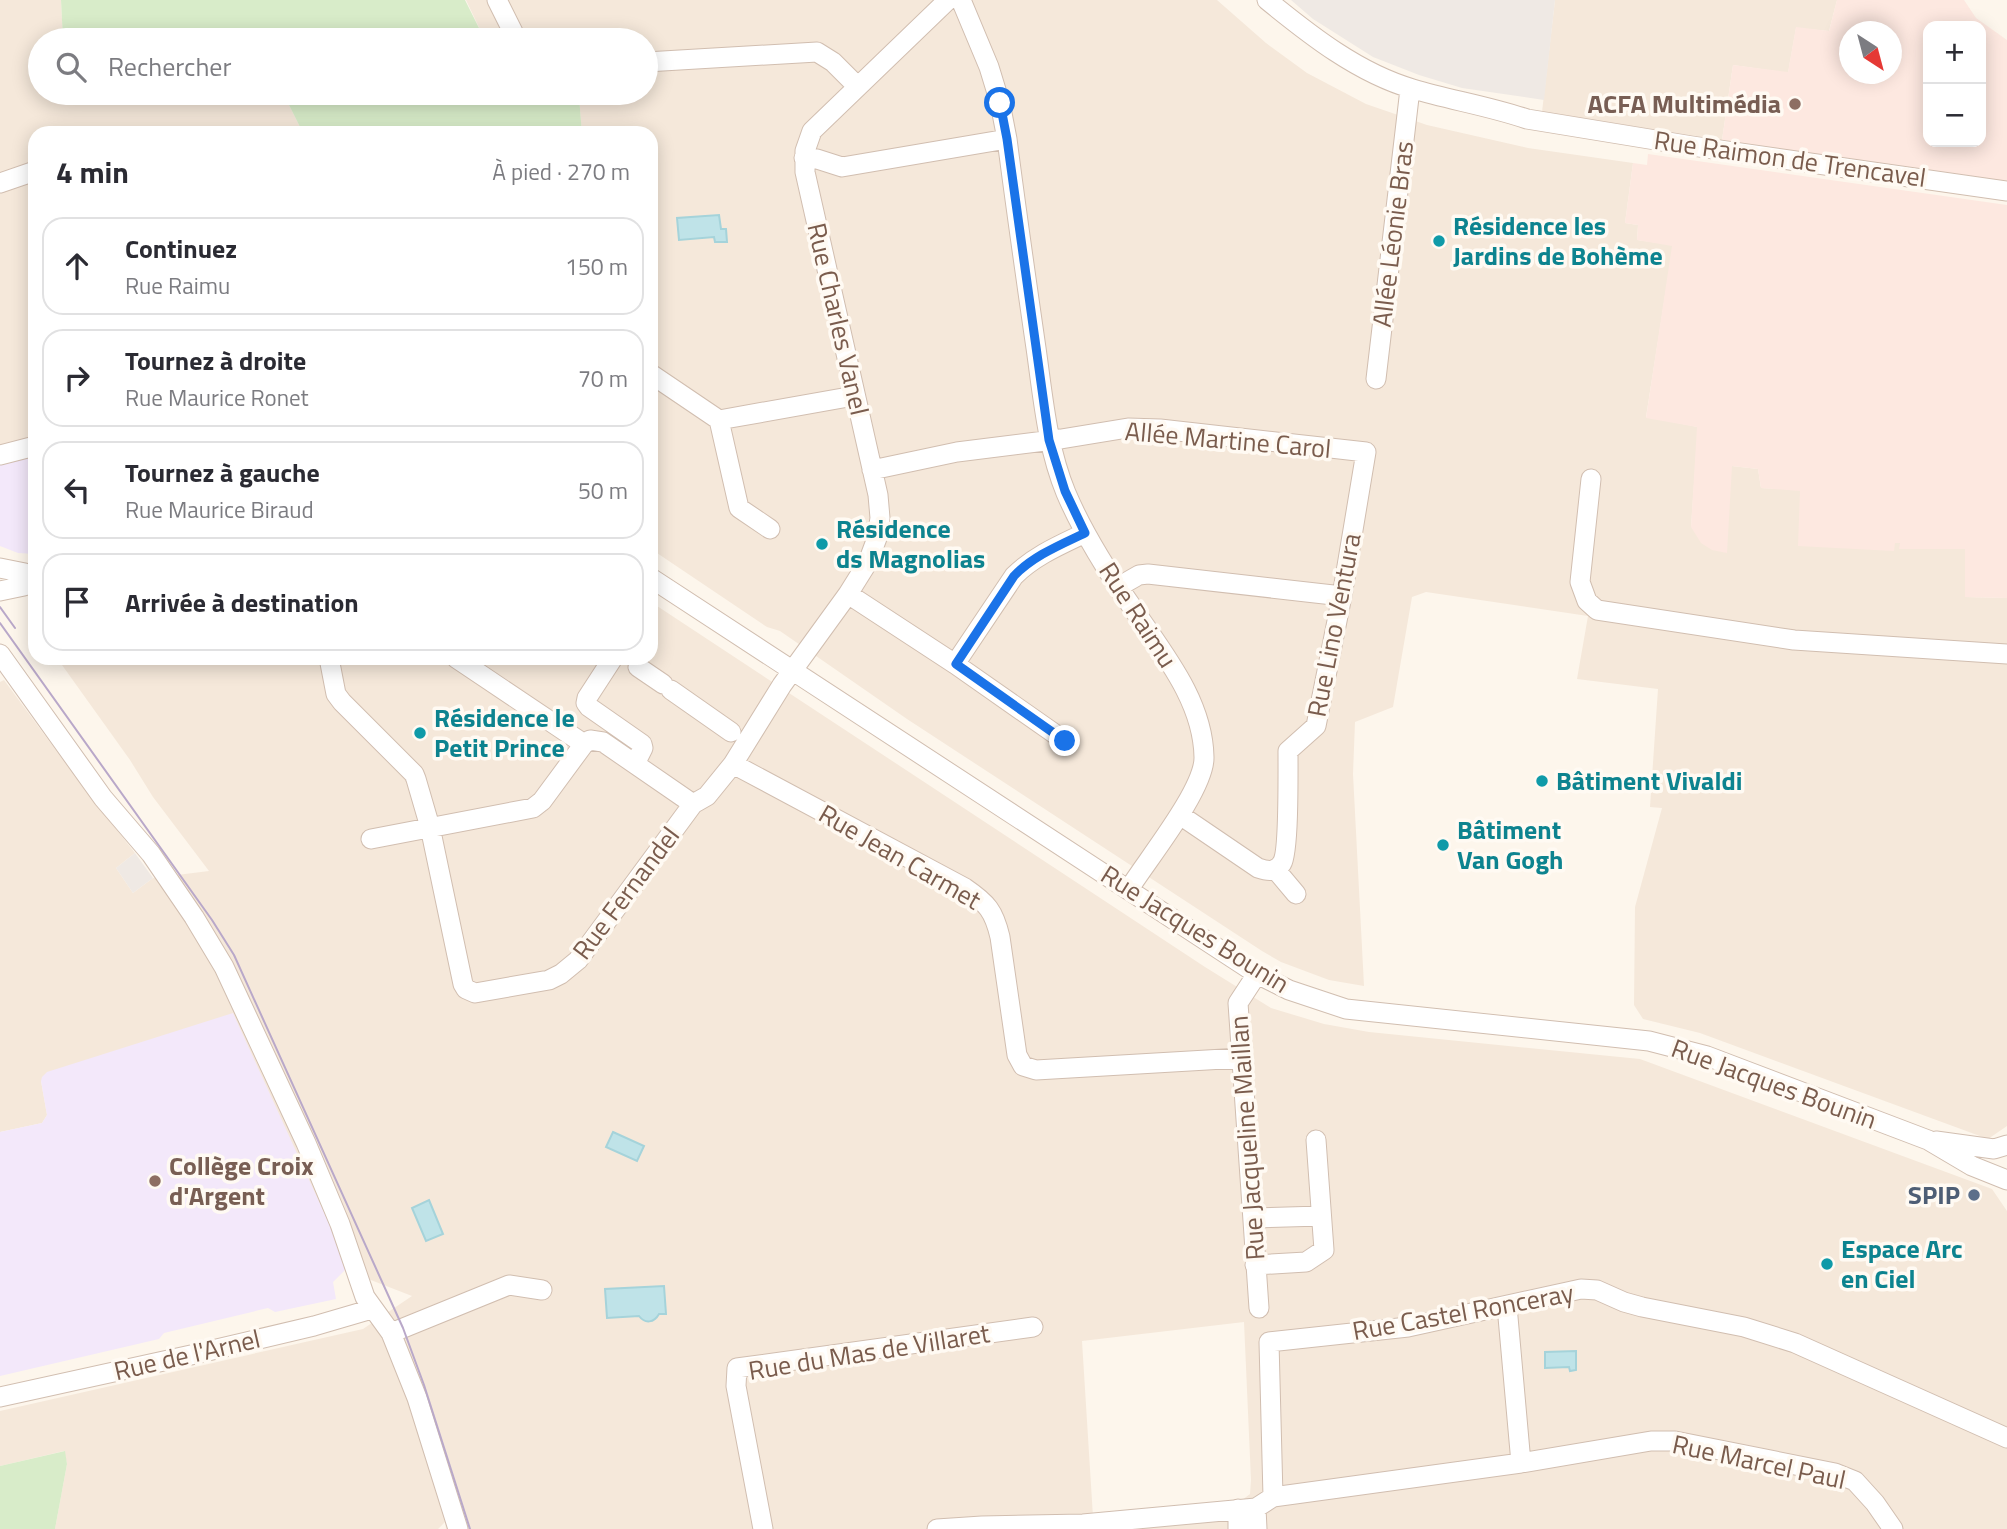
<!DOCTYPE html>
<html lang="fr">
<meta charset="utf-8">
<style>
:root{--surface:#fff;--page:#f7f7f7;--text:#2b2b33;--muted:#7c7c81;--line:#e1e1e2}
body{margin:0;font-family:"Titillium Web",sans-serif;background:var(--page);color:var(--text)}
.controls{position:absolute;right:21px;top:21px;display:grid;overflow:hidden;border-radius:14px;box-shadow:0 4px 18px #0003}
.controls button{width:63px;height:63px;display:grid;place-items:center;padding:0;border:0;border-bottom:2px solid var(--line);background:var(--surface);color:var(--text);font:35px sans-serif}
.compass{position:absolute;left:1839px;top:21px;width:63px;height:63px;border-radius:50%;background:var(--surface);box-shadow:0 4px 18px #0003;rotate:144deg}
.stop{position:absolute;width:21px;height:21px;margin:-16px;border:5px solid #1a73e8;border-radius:50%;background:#fff}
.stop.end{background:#1a73e8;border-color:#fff;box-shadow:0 2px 7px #0008}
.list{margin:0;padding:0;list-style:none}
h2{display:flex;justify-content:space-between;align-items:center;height:91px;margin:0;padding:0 28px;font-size:30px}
h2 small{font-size:23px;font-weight:400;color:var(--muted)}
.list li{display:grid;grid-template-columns:46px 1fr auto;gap:21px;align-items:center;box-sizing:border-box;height:98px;margin:0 14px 14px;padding:0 14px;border:2px solid var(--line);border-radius:21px}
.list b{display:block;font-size:26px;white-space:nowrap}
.list p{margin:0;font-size:23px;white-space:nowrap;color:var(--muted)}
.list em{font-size:23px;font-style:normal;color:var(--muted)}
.icon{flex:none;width:38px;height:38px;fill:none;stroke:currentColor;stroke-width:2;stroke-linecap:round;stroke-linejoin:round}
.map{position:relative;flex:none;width:2007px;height:1529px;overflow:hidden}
.search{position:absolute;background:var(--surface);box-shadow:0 4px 18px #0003;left:28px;top:28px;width:630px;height:77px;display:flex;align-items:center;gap:18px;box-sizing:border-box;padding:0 24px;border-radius:38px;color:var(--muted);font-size:26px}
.panel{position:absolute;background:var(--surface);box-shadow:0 4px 18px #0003;left:28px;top:126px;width:630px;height:539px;border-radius:21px}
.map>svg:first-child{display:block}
</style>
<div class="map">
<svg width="2007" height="1529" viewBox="0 0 2007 1529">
<rect width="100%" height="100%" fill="#fdf6ec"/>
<path fill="#f5e8da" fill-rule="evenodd" d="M0 0H61L63 40H40V93H283L303 133H35V456L0 464Z
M466 0H1217L1266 43 1307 73 1366 104 1427 125 1528 148 1633 163 1625 223 1638 225 1637 240 1673 245 1646 417 1698 427 1691 527 1732 466 1758 469 1761 488 1800 490 1894 550V543H1900V549H1966L1965 597 2007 598V1126L1988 1139 1700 1033 1643 1019 1634 1005 1635 907 1662 808 1650 807 1658 689 1577 679 1588 616 1426 592 1412 597 1393 707 1355 722 1353 774 1364 986 1329 980 1281 962 1262 951 907 719 780 631 767 627 651 549V133H582L579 98 516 103 511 93H646V40H485Z
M1555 0H1837L1829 31 1796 28 1788 73 1733 65 1722 140 1542 112Z
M651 602 1205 967 1271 1008 1324 1024 1369 1032 1640 1059 1992 1189 2007 1211V1529H446L445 1522 438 1529H55L67 1464 64 1451 0 1466V1411L363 1329 412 1296 345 1270 332 1230 41 1081 47 1115 42 1123 0 1132V682L4 680 86 791 135 853 116 868 133 893 153 878 209 871 153 797 130 760 57 658H651ZM1244 1322 1251 1480 1250 1494 1242 1500 1093 1517 1082 1341Z"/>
<path fill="#fde8e0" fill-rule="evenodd" d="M1837 0H1964L1976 18 2007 40V183L1722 140 1733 65 1788 72 1796 27 1829 31ZM1928 26H1981V142H1928ZM1850 32H1892V74H1850Z
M1648 154 2007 205V598L1965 597V549H1899L1900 543H1895L1894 551 1798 546 1800 491 1761 488 1758 469 1732 466 1727 553 1712 550 1701 543 1691 527 1697 427 1646 418 1672 246 1637 240 1638 225 1625 223 1633 163 1647 165Z"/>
<path fill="#efe9e4" d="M1291 0H1555L1544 100 1462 88 1419 75 1373 57 1313 19Z
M135 853 153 878 133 893 116 868Z"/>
<path fill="#f3e8fa" d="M35 456V554L18 553 0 546V464Z
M233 1013 332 1230 345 1270 333 1282 336 1299 275 1312 268 1308 164 1333 159 1339 0 1376V1132L42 1123 47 1115 41 1081 42 1077 47 1072Z"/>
<path fill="#d8ecc9" d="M61 0H465L485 40H63Z
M283 93H511L517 103 579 97 582 133H303Z
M65 1451 67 1464 55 1529H0V1466Z"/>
<path fill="#bfe3e8" stroke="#a5d3da" stroke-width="2" d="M719 215 721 229H726L727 242H715L714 237 679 240 677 218Z
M613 1132 644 1146 637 1161 606 1147Z
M429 1200 443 1234 426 1241 412 1208Z
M664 1286 666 1314H659C654 1323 645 1324 639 1316L607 1318 605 1289Z
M1576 1351V1370L1570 1371 1569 1367 1545 1368V1352Z"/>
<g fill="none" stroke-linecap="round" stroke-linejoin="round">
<g stroke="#d1beb0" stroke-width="21">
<path id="street" d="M497 0 517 40
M961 0 989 67 1000 103 1007 139C1016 209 1026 279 1036 348 1043 397 1047 447 1066 493 1083 533 1107 571 1132 607 1162 652 1203 700 1204 757 1205 789 1147 860 1129 889
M1267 0C1310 35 1358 73 1413 89 1450 100 1489 106 1527 119L1692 146 2007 191
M646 62 817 52 833 62 857 86
M804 158 817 159 842 167 1007 139
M0 183 35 171
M651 374 719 420 854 396
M1376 379 1410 89
M719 420 739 508 770 529
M0 455 35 446
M872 470 957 452 1061 439 1128 428 1160 429 1366 452 1342 596 1316 726 1288 751C1288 769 1289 852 1282 863 1276 873 1267 871 1258 868L1180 815
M1591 479 1580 582 1587 601 1597 610 1794 640 2007 654
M0 568 25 573 31 579
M651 578 1257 974 1289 990 1346 1009 1649 1041 1707 1056 1928 1140 1972 1166 2007 1180
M1118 587 1139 575 1148 574 1342 596
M0 591 24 586 31 579 35 578
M848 594 955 664 1065 741
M0 654 103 798 151 854 194 917 224 967 306 1143 340 1224 365 1297 391 1333 417 1398 458 1529
M329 658 336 694 342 702 414 774 416 779 430 827 463 984 466 989 475 993 549 980 561 974 578 960 693 804 707 796 733 764 782 685 848 594 868 562 877 538 880 518 878 495 805 172V151L812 131 948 0
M456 658 584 744
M613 658 587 698 586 703 589 707 642 744 643 748 635 764
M955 664 1014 576C1034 556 1060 545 1085 533
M638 667 663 684
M671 690 731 732
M733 764 965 888C987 903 994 911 1000 937L1017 1055 1023 1066 1036 1070 1241 1058
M371 839 533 808 542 801 584 744 590 740 603 742 693 804
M1275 869 1296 894
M1257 974 1238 1003 1259 1308
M1936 1141 1994 1149 2007 1145
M1253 1218 1321 1216
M1255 1265 1306 1262 1324 1250 1316 1140
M1507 1306 1521 1463
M391 1333 509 1285 542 1290
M0 1397 191 1355 314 1326 372 1309
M1273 1497 1269 1342 1408 1327 1581 1289 1597 1290 1624 1302 1642 1307 1744 1327 1795 1343 2007 1438
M1256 1508 1257 1529
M1238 1509V1529
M763 1529 736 1386 737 1368 1033 1327
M937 1529 982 1526 1083 1524 1256 1508 1273 1497 1521 1463 1651 1441H1675L1835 1473 1855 1481 1875 1503 1893 1529"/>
</g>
<use href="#street" stroke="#fff" stroke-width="19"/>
<path stroke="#b9a8c9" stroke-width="2" d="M0 607 15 628
M0 623 212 920 234 955 403 1328 424 1385 470 1529"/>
</g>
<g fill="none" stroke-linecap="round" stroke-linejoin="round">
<path stroke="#1a73e8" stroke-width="9" d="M1000 103 1007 139 1049 440 1065 491 1085 533C1060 545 1033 556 1014 576L956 664 1065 741"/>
</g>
<g fill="#8d6e63" stroke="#fffaf3" stroke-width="2.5">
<circle cx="1795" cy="104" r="7"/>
<circle cx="155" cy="1181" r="7"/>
</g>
<g fill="#0f9aa8" stroke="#fffaf3" stroke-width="2.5">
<circle cx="1439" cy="241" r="7"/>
<circle cx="822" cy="544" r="7"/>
<circle cx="420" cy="733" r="7"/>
<circle cx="1542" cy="781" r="7"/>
<circle cx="1443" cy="845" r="7"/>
<circle cx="1827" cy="1264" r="7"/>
</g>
<circle fill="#5c6f8a" stroke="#fffaf3" stroke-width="2.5" cx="1974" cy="1195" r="7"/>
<g text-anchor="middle" stroke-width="7" stroke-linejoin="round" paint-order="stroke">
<g font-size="26" font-weight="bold" fill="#785e54" stroke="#fffaf3" text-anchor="end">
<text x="1781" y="113">ACFA Multimédia</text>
<text x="169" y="1175" text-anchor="start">Collège Croix<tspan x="169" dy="30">d'Argent</tspan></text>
</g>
<g font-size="26" fill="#7a5c4d" stroke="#fffaf3">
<text transform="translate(1790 159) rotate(8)" y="9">Rue Raimon de Trencavel</text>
<text transform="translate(1393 234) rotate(-83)" y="9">Allée Léonie Bras</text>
<text transform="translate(838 319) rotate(77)" y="9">Rue Charles Vanel</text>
<text transform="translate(1228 440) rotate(5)" y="9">Allée Martine Carol</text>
<text transform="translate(1138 615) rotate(57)" y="9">Rue Raimu</text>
<text transform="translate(1334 625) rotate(-79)" y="9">Rue Lino Ventura</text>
<text transform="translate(900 857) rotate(30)" y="9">Rue Jean Carmet</text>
<text transform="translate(626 893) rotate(-53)" y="9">Rue Fernandel</text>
<text transform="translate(1195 929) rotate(32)" y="9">Rue Jacques Bounin</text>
<text transform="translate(1774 1084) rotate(20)" y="9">Rue Jacques Bounin</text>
<text transform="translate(1247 1138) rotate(-94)" y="9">Rue Jacqueline Maillan</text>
<text transform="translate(1463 1312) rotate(-10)" y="9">Rue Castel Ronceray</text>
<text transform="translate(869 1352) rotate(-9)" y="9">Rue du Mas de Villaret</text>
<text transform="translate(187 1355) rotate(-13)" y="9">Rue de l'Arnel</text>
<text transform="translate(1759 1462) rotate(12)" y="9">Rue Marcel Paul</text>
</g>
<g font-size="26" font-weight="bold" fill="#0d838f" stroke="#fffaf3" text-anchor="start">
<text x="1453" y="235">Résidence les<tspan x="1453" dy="30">Jardins de Bohème</tspan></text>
<text x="836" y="538">Résidence<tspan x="836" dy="30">ds Magnolias</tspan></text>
<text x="434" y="727">Résidence le<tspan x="434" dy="30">Petit Prince</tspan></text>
<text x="1556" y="790">Bâtiment Vivaldi</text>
<text x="1457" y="839">Bâtiment<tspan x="1457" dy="30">Van Gogh</tspan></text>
<text x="1841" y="1258">Espace Arc<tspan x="1841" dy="30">en Ciel</tspan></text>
</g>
<g font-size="26" font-weight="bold" fill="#4e5e75" stroke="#fffaf3" text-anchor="end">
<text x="1960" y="1204">SPIP</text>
</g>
</g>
</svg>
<div class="controls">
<button>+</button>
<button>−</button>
</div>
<svg class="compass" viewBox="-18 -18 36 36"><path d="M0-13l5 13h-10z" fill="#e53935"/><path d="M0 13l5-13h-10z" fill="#7c7c81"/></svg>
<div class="stop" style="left:1000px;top:103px"></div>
<div class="stop end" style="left:1065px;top:741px"></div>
<div class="search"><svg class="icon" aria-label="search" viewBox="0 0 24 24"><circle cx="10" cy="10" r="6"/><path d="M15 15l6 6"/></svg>Rechercher</div>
<section class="panel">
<h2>4 min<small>À pied · 270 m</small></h2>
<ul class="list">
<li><svg class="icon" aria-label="ahead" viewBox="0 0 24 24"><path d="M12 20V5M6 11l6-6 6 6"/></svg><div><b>Continuez</b><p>Rue Raimu</p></div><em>150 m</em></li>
<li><svg class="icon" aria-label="right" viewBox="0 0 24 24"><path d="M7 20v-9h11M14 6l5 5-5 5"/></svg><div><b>Tournez à droite</b><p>Rue Maurice Ronet</p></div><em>70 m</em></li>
<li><svg class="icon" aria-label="left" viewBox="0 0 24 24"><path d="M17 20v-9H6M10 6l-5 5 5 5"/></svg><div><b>Tournez à gauche</b><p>Rue Maurice Biraud</p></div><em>50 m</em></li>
<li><svg class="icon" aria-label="arrive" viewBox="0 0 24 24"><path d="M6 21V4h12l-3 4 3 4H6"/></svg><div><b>Arrivée à destination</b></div></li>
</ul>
</section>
</div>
